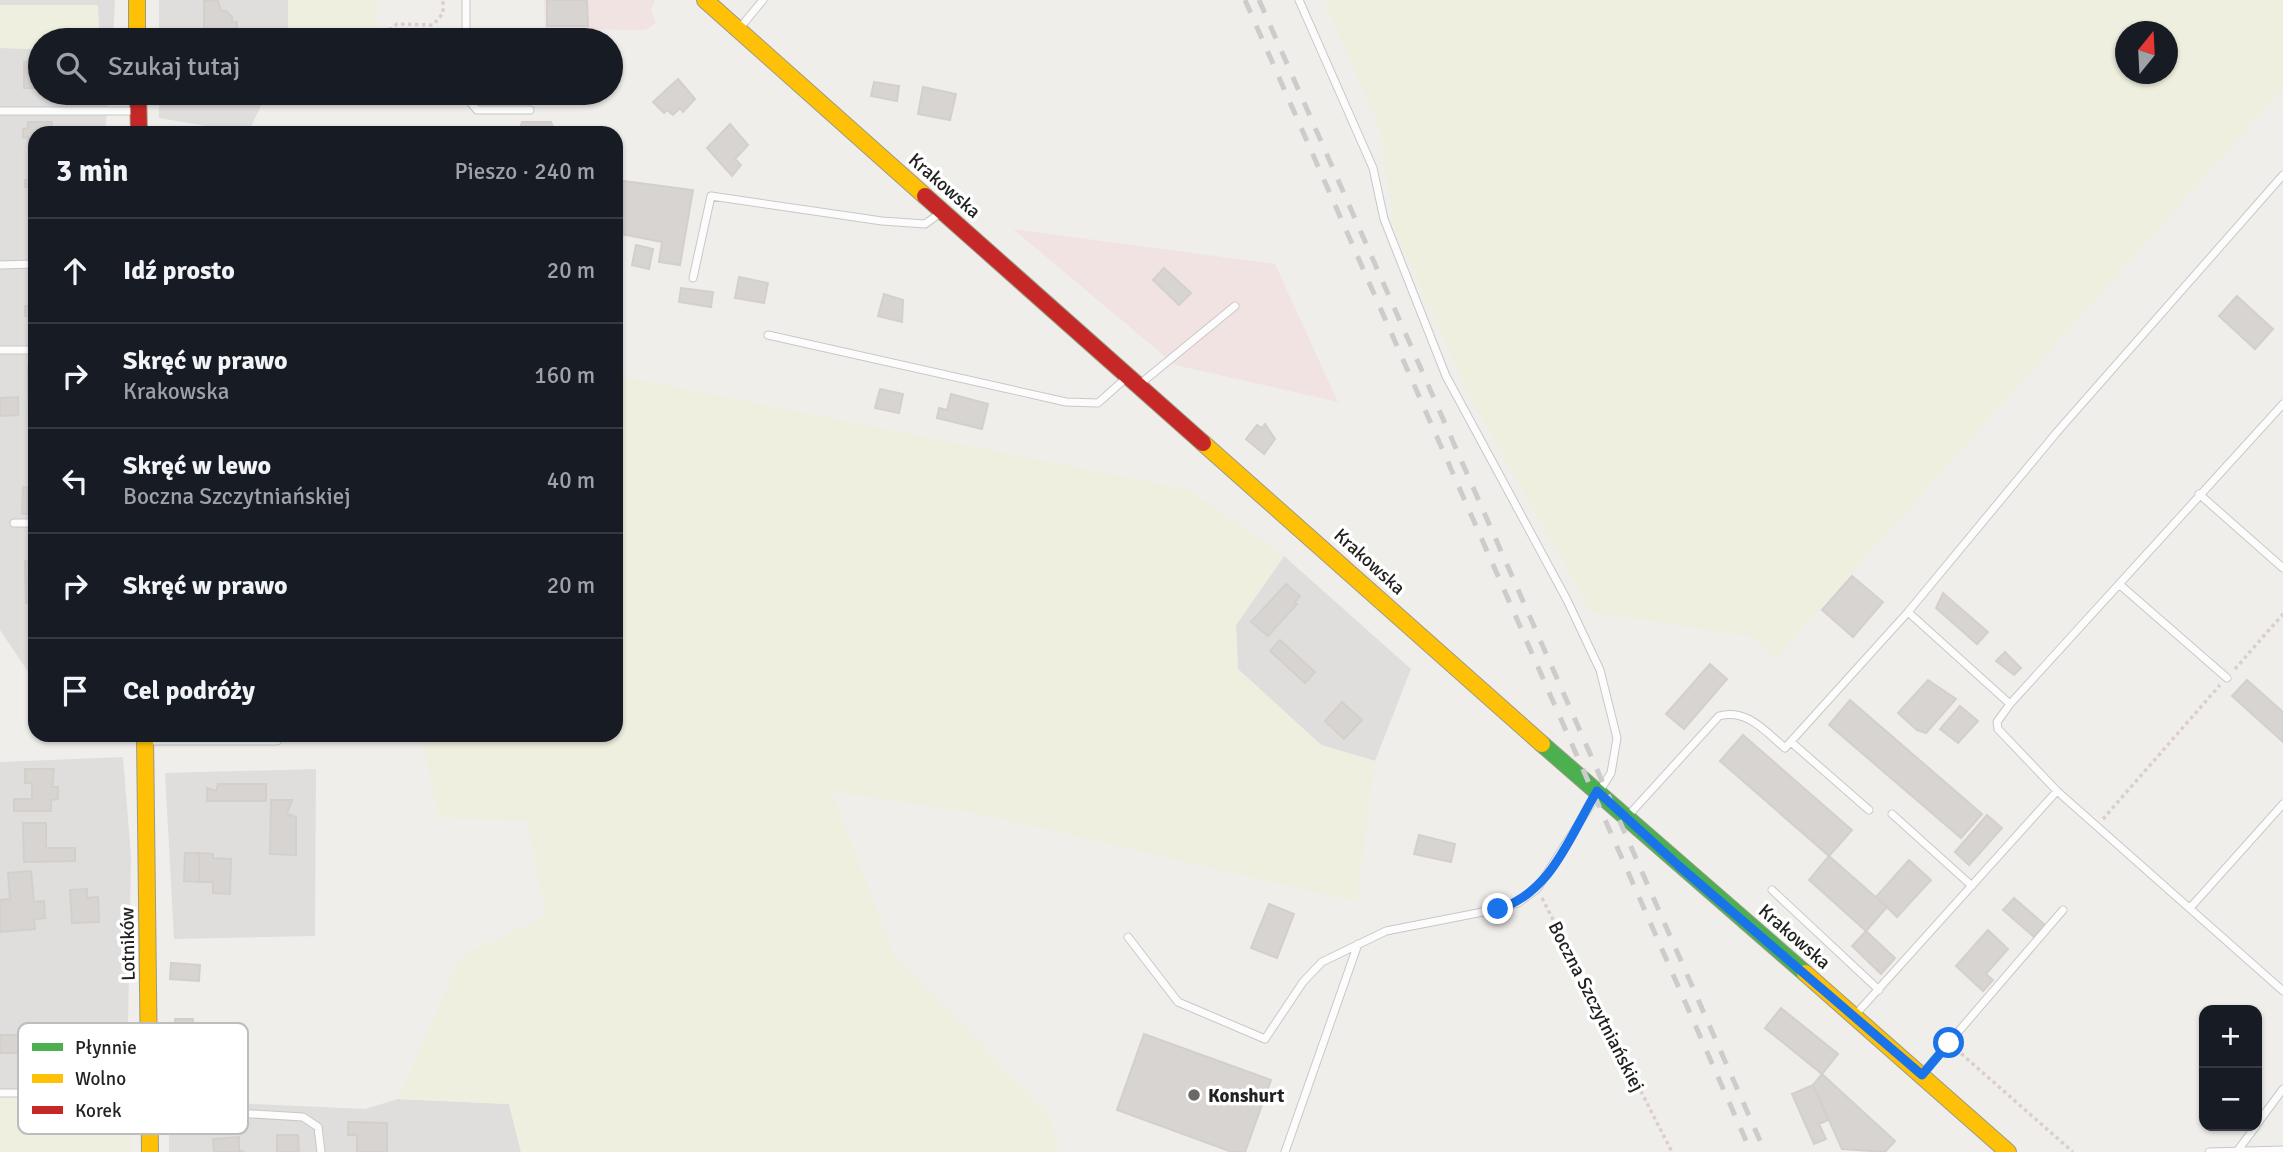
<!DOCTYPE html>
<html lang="pl">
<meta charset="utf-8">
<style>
:root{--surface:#171b24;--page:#20242c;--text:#f1f3f6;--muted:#9ea1a6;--line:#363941}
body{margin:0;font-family:Signika,sans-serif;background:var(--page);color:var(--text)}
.controls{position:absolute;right:21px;bottom:21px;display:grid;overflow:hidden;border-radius:14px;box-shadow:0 2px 5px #0004}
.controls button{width:63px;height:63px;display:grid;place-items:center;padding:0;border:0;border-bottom:2px solid var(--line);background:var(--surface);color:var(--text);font:35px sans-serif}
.compass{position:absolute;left:2115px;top:21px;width:63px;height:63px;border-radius:50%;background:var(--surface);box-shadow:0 2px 5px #0004;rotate:18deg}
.stop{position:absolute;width:21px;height:21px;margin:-16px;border:5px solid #1a73e8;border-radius:50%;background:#fff}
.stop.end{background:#1a73e8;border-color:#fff;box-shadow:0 2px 7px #0008}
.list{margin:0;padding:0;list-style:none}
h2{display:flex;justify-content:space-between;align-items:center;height:91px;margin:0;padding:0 28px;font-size:30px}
h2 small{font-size:23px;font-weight:400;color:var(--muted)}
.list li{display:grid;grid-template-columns:46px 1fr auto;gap:21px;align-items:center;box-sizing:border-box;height:105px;padding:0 28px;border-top:2px solid var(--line)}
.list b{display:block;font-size:26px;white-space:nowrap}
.list p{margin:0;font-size:23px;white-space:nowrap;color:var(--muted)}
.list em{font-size:23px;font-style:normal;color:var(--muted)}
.icon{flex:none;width:38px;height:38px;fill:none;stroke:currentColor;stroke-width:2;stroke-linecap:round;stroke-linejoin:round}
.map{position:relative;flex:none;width:2283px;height:1152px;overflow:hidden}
.search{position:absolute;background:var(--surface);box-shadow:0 2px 5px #0004;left:28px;top:28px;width:595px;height:77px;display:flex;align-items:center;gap:18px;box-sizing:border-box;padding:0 24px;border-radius:38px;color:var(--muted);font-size:26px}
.panel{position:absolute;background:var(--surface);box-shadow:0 2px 5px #0004;left:28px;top:126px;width:595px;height:616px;border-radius:21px}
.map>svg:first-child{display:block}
</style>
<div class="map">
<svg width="2283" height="1152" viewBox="0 0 2283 1152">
<rect width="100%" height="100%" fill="#f0eeeb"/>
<path fill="#dfdedc" d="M0 0H115L113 40H99L98 5H0Z
M159 0H288V36L286 40H159Z
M0 48 40 49V93H109L105 133H35V682L0 630Z
M159 93H267L248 133 159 118Z
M1284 556 1411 669 1375 761 1321 745 1238 669 1236 625Z
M123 757 131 856 128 1027 132 1097H0V762Z
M316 769 315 936 174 939 165 773Z
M398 1099 509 1104 521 1152H169V1100L365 1109Z"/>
<path fill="#f1e3e1" d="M544 0H655L651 10 656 23 645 30 545 29Z
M1013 229 1275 264 1338 402 1175 365Z"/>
<path fill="#efefdf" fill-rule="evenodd" d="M288 0H377L375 34 288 36Z
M1324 0H2283V89L1776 658 1751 637 1591 612 1470 397 1395 231 1380 130ZM2126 32H2168V74H2126Z
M0 5H98L99 40H40V49L0 48Z
M616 375 1190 490 1284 556 1236 625 1238 669 1321 745 1375 761 1357 902 975 813 832 792 895 957 1049 1114 1060 1152H521L509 1104 398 1099 461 956 546 916 527 821 439 818 421 735H616Z
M0 1097H132L131 1152H0Z"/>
<path fill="#d7d4d2" stroke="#d3d0cc" stroke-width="2" d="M547 0H587L588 26H547Z
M204 1H218L221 11H226L232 17V22H237V35L204 33Z
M29 59H40V88H24V62H29Z
M678 79 695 99 683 112 680 108 673 115 667 110 664 113 653 102Z
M874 82 899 86 897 101 871 96Z
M923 87 956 94 950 120 918 114Z
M28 122H52V133H35V146H29L28 137 23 138V129L28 128Z
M522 122H551L555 133H519Z
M730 124 748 145 735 159 741 165 732 176 707 148Z
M29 170H35V197H29V187H25V180H29Z
M616 180 693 190 680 265 659 262 662 242 616 233Z
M636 245 653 249 649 269 632 265Z
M1164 268 1191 293 1179 305 1153 280Z
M739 277 768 283 764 303 735 298Z
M681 288 713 292 711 307 679 302Z
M32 293H35V316H25V306L32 305Z
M884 294 903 300 902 322 878 316Z
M2237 296 2273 329 2255 349 2219 316Z
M28 367H35V422H29Z
M880 389 903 394 899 413 875 408Z
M951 394 988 404 982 429 937 418 939 408 947 410Z
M18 397V415L0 416V398Z
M1265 424 1275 439 1264 454 1246 439 1257 425 1262 428Z
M23 487 35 488 33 514H22Z
M25 561H35V603H26Z
M1852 576 1883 602 1853 637 1822 610Z
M1286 584 1300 596 1295 602 1297 604 1268 636 1251 622Z
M1943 593 1988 632 1977 644 1936 608Z
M1280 640 1315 672 1305 683 1270 651Z
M2005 652 2021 668 2014 675 1996 661Z
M1710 664 1727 679 1684 729 1666 714Z
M1928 680 1956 699 1926 733 1917 730 1898 713Z
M2247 680 2283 712V742L2232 696Z
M1850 700 1982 814 1961 838 1829 725Z
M1342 702 1362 720 1344 739 1325 721Z
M1960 706 1978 721 1958 743 1940 729Z
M1743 735 1852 830 1829 856 1720 761Z
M25 769H54L52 787H58V799L51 800V811H14V799H32V783H25Z
M218 784H266V801H207V788L216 791Z
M271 800H292L287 814 296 817V855L270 854Z
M1987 815 2002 828 1969 865 1955 852Z
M23 823H46V848H75V861L24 862Z
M1419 835 1455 844 1451 862 1414 854Z
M185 853H199V882L184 881Z
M199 853 213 854V858L231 859 230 894 213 893V882H199Z
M1829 856 1887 907 1866 931 1809 880Z
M1909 860 1931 880 1897 917 1876 897Z
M31 871 34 902 44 901 45 918 34 919 35 929 0 932V900L10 899 8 873Z
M87 889V898L98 897 99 922 72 923 70 890Z
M2014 898 2045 925 2034 937 2003 910Z
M1269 904 1294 914 1277 958 1251 948Z
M1988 930 2008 949 1986 974 1993 980 1983 991 1956 966Z
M1866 931 1895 958 1881 974 1852 946Z
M171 963 200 965 199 981 170 979Z
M1781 1008 1838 1054 1822 1074 1765 1028Z
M175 1019H193L194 1043H175Z
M1144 1034 1271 1080 1245 1152H1232L1117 1110Z
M0 1035H24V1053H0Z
M1822 1074 1895 1141 1885 1152 1842 1149 1813 1085Z
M1813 1085 1828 1120 1819 1124 1826 1139 1814 1144 1792 1094Z
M348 1122 387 1123V1152H357V1135H348Z
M277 1135H298L299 1152H277Z
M239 1137V1150L244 1152H214L213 1139Z"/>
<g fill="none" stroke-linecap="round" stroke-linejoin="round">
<g stroke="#c9c8c7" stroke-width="9">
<path id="lane" d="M739 29 763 0
M466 40V0
M467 93 470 102 477 110H530
M0 111H136
M0 265 35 264
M693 278 711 196 882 221 925 224 939 214
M768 335 1066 402 1098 403 1125 379
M0 350H35
M1140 384 1235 306
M2199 494 2283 568
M14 523H35
M2119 584 2227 678
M1908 612 2010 704 1997 722 1998 729 2057 791 2283 991
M2010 704 2283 404
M146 741H277
M1791 742 1869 810
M1892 814 1972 886
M1626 818 1719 716C1747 708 1766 732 1785 748L1908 612 2057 432 2283 175
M1772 890 1879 990
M2190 908 2283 804
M1128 937 1178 1002 1265 1039 1303 982 1322 962 1386 931 1498 909 1518 903 1537 889 1611 773 1617 738 1600 670 1567 600 1446 376 1384 219 1373 168 1299 0
M1856 1014 2057 791
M1922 1074 2063 910
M0 1093H146
M150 1108 303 1117 318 1127 321 1152
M2257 1124 2283 1089
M2238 1150 2256 1126
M1285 1152 1358 944
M2209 1152 2283 1150"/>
</g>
<g stroke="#999a82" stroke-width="18">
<path id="fast" d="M1542 744 1805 973"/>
</g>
<g stroke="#999a82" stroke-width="18">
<path id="slow" d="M137 0V40
M705 0 925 196
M1203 443 1542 744
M145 735 150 1152
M1805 973 2008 1152"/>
</g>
<g stroke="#999a82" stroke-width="18">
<path id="jam" d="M138 93 139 133
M925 196 1203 443"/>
</g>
<path stroke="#dccecd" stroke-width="3.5" stroke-dasharray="3.5 3.5" stroke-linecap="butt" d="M389 30 397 24 433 25 443 13V0
M2235 669 2283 614
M2103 819 2220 685
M1542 898 1672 1152
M1956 1049 2073 1152"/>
<use href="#lane" stroke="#fdfcfc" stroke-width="7"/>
<use href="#fast" stroke="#4caf50" stroke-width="16"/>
<use href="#slow" stroke="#ffc107" stroke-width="16"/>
<use href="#jam" stroke="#c62828" stroke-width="16"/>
<path stroke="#ccc" stroke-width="5" stroke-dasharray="14 14" stroke-linecap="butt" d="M1245 0 1751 1152
M1259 0 1765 1152"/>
</g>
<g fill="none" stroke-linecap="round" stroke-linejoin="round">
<path stroke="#1a73e8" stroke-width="9" d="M1498 909C1552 893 1570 835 1597 791L1679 866 1922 1075 1949 1043"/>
</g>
<circle fill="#6a6968" stroke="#fff" stroke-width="2.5" cx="1194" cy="1095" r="7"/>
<g text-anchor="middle" stroke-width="7" stroke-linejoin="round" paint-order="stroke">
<g font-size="19" fill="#222" stroke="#fff">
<text transform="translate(945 185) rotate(41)" y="7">Krakowska</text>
<text transform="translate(1370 561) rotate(42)" y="7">Krakowska</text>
<text transform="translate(1795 936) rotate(41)" y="7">Krakowska</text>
<text transform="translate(127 944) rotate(-91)" y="7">Lotników</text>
<text transform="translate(1597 1006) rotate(63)" y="7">Boczna Szczytniańskiej</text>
</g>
<g font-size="19" font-weight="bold" fill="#222" stroke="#fff" text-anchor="start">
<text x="1208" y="1102">Konshurt</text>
</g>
</g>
<rect x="18" y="1023" width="230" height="111" rx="10" fill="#fff" stroke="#bdbdbd" stroke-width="2"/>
<rect x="32" y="1043" width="31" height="8" fill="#4caf50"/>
<rect x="32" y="1074" width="31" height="9" fill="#ffc107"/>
<rect x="32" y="1106" width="31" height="8" fill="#c62828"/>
<g font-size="19" fill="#222">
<text x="75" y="1054">Płynnie</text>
<text x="75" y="1085">Wolno</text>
<text x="75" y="1117">Korek</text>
</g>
</svg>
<div class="controls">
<button>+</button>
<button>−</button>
</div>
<svg class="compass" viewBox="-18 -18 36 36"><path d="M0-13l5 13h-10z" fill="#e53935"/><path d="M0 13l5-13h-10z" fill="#9ea1a6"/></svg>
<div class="stop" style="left:1949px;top:1043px"></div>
<div class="stop end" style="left:1498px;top:909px"></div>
<div class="search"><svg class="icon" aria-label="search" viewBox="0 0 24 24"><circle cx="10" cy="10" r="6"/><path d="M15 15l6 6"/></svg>Szukaj tutaj</div>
<section class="panel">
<h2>3 min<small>Pieszo · 240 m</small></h2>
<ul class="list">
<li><svg class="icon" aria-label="ahead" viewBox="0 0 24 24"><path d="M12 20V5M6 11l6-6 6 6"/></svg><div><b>Idź prosto</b></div><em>20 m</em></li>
<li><svg class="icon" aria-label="right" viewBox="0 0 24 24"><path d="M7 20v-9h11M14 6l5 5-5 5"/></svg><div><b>Skręć w prawo</b><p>Krakowska</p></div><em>160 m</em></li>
<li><svg class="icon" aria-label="left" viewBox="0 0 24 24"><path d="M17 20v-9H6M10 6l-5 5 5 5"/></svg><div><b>Skręć w lewo</b><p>Boczna Szczytniańskiej</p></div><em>40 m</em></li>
<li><svg class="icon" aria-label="right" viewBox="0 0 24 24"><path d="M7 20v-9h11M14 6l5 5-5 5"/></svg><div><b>Skręć w prawo</b></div><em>20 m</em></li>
<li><svg class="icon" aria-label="arrive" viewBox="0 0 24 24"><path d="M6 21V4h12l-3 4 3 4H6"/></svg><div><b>Cel podróży</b></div></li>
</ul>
</section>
</div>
